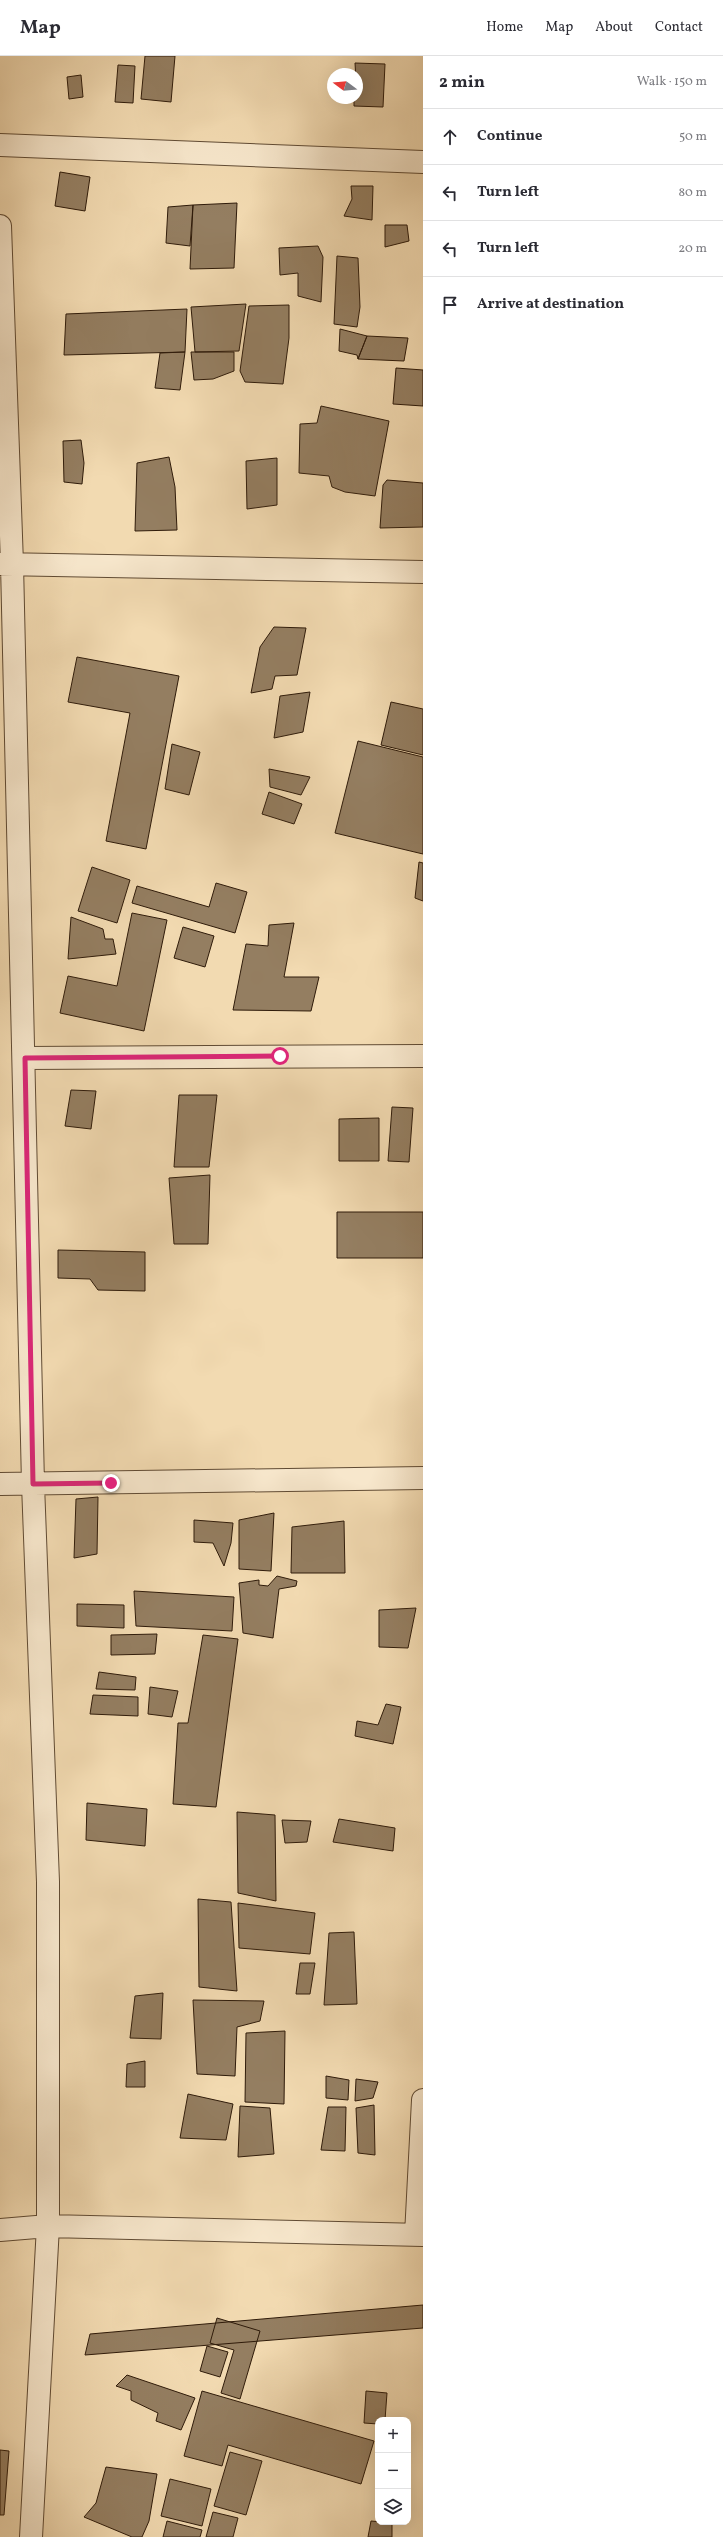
<!DOCTYPE html>
<meta charset="utf-8">
<style>
:root{--surface:#fff;--page:#f7f7f7;--text:#2b2b33;--muted:#7c7c81;--line:#e1e1e2}
body{margin:0;font-family:Vollkorn,serif;background:var(--page);color:var(--text)}
.controls{position:absolute;right:12px;bottom:12px;display:grid;overflow:hidden;border-radius:8px;box-shadow:0 4px 16px #0002}
.controls button{width:36px;height:36px;display:grid;place-items:center;padding:0;border:0;border-bottom:1px solid var(--line);background:var(--surface);color:var(--text);font:20px sans-serif}
.compass{position:absolute;left:327px;top:12px;width:36px;height:36px;border-radius:50%;background:var(--surface);box-shadow:0 4px 16px #0002;rotate:286deg}
.stop{position:absolute;width:12px;height:12px;margin:-9px;border:3px solid #db2777;border-radius:50%;background:#fff}
.stop.end{background:#db2777;border-color:#fff;box-shadow:0 1px 4px #0008}
.list{margin:0;padding:0;list-style:none}
h2{display:flex;justify-content:space-between;align-items:center;height:52px;margin:0;padding:0 16px;font-size:17px}
h2 small{font-size:13px;font-weight:400;color:var(--muted)}
.list li{display:grid;grid-template-columns:26px 1fr auto;gap:12px;align-items:center;box-sizing:border-box;height:56px;padding:0 16px;border-top:1px solid var(--line)}
.list b{display:block;font-size:15px;white-space:nowrap}
.list em{font-size:13px;font-style:normal;color:var(--muted)}
.icon{flex:none;width:22px;height:22px;fill:none;stroke:currentColor;stroke-width:2;stroke-linecap:round;stroke-linejoin:round}
.map{position:relative;flex:none;width:423px;height:2481px;overflow:hidden}
header{display:flex;align-items:center;gap:24px;box-sizing:border-box;height:56px;padding:0 20px;background:var(--surface);border-bottom:1px solid var(--line)}
header strong{font-size:19px}
nav{display:flex;gap:22px;margin-inline-start:auto;font-size:14px}
main{display:flex}
aside{flex:1;background:var(--surface)}
.map>svg:first-child{display:block}
</style>
<header>
<strong>Map</strong>
<nav><a>Home</a><a>Map</a><a>About</a><a>Contact</a></nav>
</header>
<main>
<div class="map">
<svg width="423" height="2481" viewBox="0 0 423 2481">
<rect width="100%" height="100%" fill="#f2dab1"/>
<filter id="stains"><feTurbulence type="fractalNoise" baseFrequency=".005" numOctaves="4"/><feColorMatrix values="0 0 0 0 .2 0 0 0 0 .09 0 0 0 0 .02 0 0 0 .5 -.17"/></filter>
<radialGradient id="worn" r=".72"><stop offset=".6" stop-color="#630" stop-opacity="0"/><stop offset="1" stop-color="#630" stop-opacity=".3"/></radialGradient>
<path fill="#947e61" stroke="#2f1b0a" d="M145 0H175L171 46 141 43Z
M355 7 385 8 383 51 354 50V42H357Z
M118 9 135 10 133 47 115 46Z
M81 19 83 41 69 43 67 21Z
M60 116 90 121 85 155 55 150Z
M351 130H373L372 164 344 160 352 143Z
M237 147 234 212 190 213 193 149Z
M193 149 190 190 166 187 168 151Z
M385 169H407L409 185 385 191Z
M318 190 323 201 321 246 298 240V217L280 219 279 192Z
M337 200 358 202 360 251 357 271 334 268Z
M246 248 239 295 195 296 191 251Z
M289 249V282L283 328 245 326 240 315 249 250Z
M187 253 185 296 64 299 66 258Z
M340 273 367 280 358 303 357 299 339 295Z
M367 280 408 282 404 305 358 303Z
M185 296 180 334 155 332 160 297Z
M191 296H234V315L213 323 194 324Z
M396 312 423 314V350L393 348Z
M321 350 389 365 375 440 345 436 332 431 329 420 299 417 300 368 317 367Z
M81 384 84 407 82 428 64 426 63 385Z
M169 401 175 431 177 474 135 475 137 407Z
M277 402V449L247 453 246 405Z
M387 424 423 427V471L380 472 383 429Z
M274 571 306 572 297 619 275 620 272 633 251 637 260 591Z
M77 601 179 620 146 793 106 785 130 657 68 646Z
M310 636 303 676 274 682 280 640Z
M391 646 423 653V699L381 689Z
M358 685 423 701V798L335 777Z
M172 688 200 696 189 739 165 733Z
M269 713 310 721 301 739 270 731Z
M269 736 302 748 294 768 262 758Z
M419 806 423 807V845L415 842Z
M92 811 130 824 117 867 78 855Z
M216 827 247 836 235 877 132 847 137 830 209 851Z
M132 857 167 864 144 975 60 957 68 920 117 930Z
M71 861 103 873 105 883H113L116 898 68 903Z
M294 867 284 921H319L311 955 233 954 246 888 268 890 269 869Z
M183 871 214 880 205 911 174 902Z
M71 1034 96 1035 91 1073 65 1070Z
M179 1039H217L209 1111H174Z
M392 1051 413 1052 409 1106 388 1105Z
M379 1062V1105H339V1063Z
M210 1119 208 1188H174L169 1122Z
M337 1156H423V1202H337Z
M58 1194 145 1196V1235L98 1234 90 1223 58 1222Z
M98 1441 97 1498 74 1502 76 1443Z
M274 1457 271 1515 239 1513V1464Z
M194 1464 233 1467 231 1487 224 1510 213 1487 194 1486Z
M344 1465 345 1517H291L292 1471Z
M277 1520 297 1525 296 1530 279 1533 273 1582 243 1577 239 1527 259 1524V1529L268 1530Z
M134 1535 234 1541 232 1575 136 1570Z
M77 1548 124 1549V1572L77 1570Z
M416 1552 408 1592 379 1591V1554Z
M157 1578 155 1598 111 1599V1579Z
M203 1579 238 1583 216 1751 173 1748 178 1667H188Z
M99 1616 136 1621 135 1634 96 1633Z
M150 1631 178 1635 172 1661 148 1658Z
M93 1639 138 1641V1660L90 1658Z
M386 1648 401 1651 393 1688 355 1680 357 1665 378 1669Z
M87 1747 147 1753 145 1790 86 1784Z
M237 1756 275 1759 276 1845 238 1837Z
M339 1763 395 1772 393 1795 333 1786Z
M282 1764 311 1765 307 1786 285 1787Z
M198 1843 231 1846 237 1935 199 1931Z
M238 1847 315 1857 310 1898 239 1892Z
M354 1876 357 1948 324 1949 329 1877Z
M300 1907H315L310 1938H296Z
M163 1937 161 1983 130 1982 135 1940Z
M193 1944 264 1945 260 1965 237 1971 235 2020 197 2018Z
M285 1975 284 2048 245 2046 246 1977Z
M145 2005V2031H126L127 2008Z
M326 2020 349 2024 348 2044 326 2042Z
M356 2023 378 2026 373 2042 355 2045Z
M188 2038 233 2048 226 2084 180 2082Z
M374 2049 375 2099 358 2097 356 2052Z
M240 2050 270 2052 274 2098 238 2101Z
M328 2051H346L345 2095 321 2094Z
M423 2249V2272L85 2299 90 2278Z
M217 2262 260 2275 240 2343 221 2337 234 2294 210 2287Z
M207 2290 228 2296 220 2321 200 2315Z
M127 2319 195 2342 181 2374 156 2365 158 2357 131 2344V2335L116 2330Z
M202 2335 374 2385 361 2428 228 2389 222 2410 184 2400Z
M366 2335 387 2337 385 2364H378V2368L364 2367Z
M0 2394 9 2395 4 2459H0Z
M230 2396 262 2405 246 2459 214 2450Z
M106 2411 157 2418 149 2465 142 2481H132L84 2461 96 2447Z
M170 2423 211 2433 202 2470 161 2460Z
M213 2456 238 2462 233 2481H206Z
M167 2465 202 2474 200 2481H163Z
M371 2465 392 2467V2481H368Z"/>
<g fill="none" stroke-linecap="round" stroke-linejoin="round">
<g stroke="#604b34" stroke-width="24">
<path id="minor" d="M0 89 423 106
M0 170 12 508 33 1428 48 1826V2170L31 2481
M0 508 423 516
M25 1002 423 1000
M0 1428 423 1422
M0 2174 48 2170 423 2179
M416 2179 423 2044"/>
</g>
<use href="#minor" stroke="#f7e7cc" stroke-width="22"/>
</g>
<g fill="none" stroke-linecap="round" stroke-linejoin="round">
<path stroke="#db2777" stroke-width="5" d="M111 1427 33 1428 25 1002 280 1000"/>
</g>
<rect width="100%" height="100%" filter="url(#stains)"/>
<rect width="100%" height="100%" fill="url(#worn)"/>
</svg>
<div class="controls">
<button>+</button>
<button>−</button>
<button><svg class="icon" aria-label="layers" viewBox="0 0 24 24"><path d="M12 4l9 5-9 5-9-5zM3 14l9 5 9-5"/></svg></button>
</div>
<svg class="compass" viewBox="-18 -18 36 36"><path d="M0-13l5 13h-10z" fill="#e53935"/><path d="M0 13l5-13h-10z" fill="#7c7c81"/></svg>
<div class="stop" style="left:280px;top:1000px"></div>
<div class="stop end" style="left:111px;top:1427px"></div>
</div>
<aside>
<h2>2 min<small>Walk · 150 m</small></h2>
<ul class="list">
<li><svg class="icon" aria-label="ahead" viewBox="0 0 24 24"><path d="M12 20V5M6 11l6-6 6 6"/></svg><div><b>Continue</b></div><em>50 m</em></li>
<li><svg class="icon" aria-label="left" viewBox="0 0 24 24"><path d="M17 20v-9H6M10 6l-5 5 5 5"/></svg><div><b>Turn left</b></div><em>80 m</em></li>
<li><svg class="icon" aria-label="left" viewBox="0 0 24 24"><path d="M17 20v-9H6M10 6l-5 5 5 5"/></svg><div><b>Turn left</b></div><em>20 m</em></li>
<li><svg class="icon" aria-label="arrive" viewBox="0 0 24 24"><path d="M6 21V4h12l-3 4 3 4H6"/></svg><div><b>Arrive at destination</b></div></li>
</ul>
</aside>
</main>
